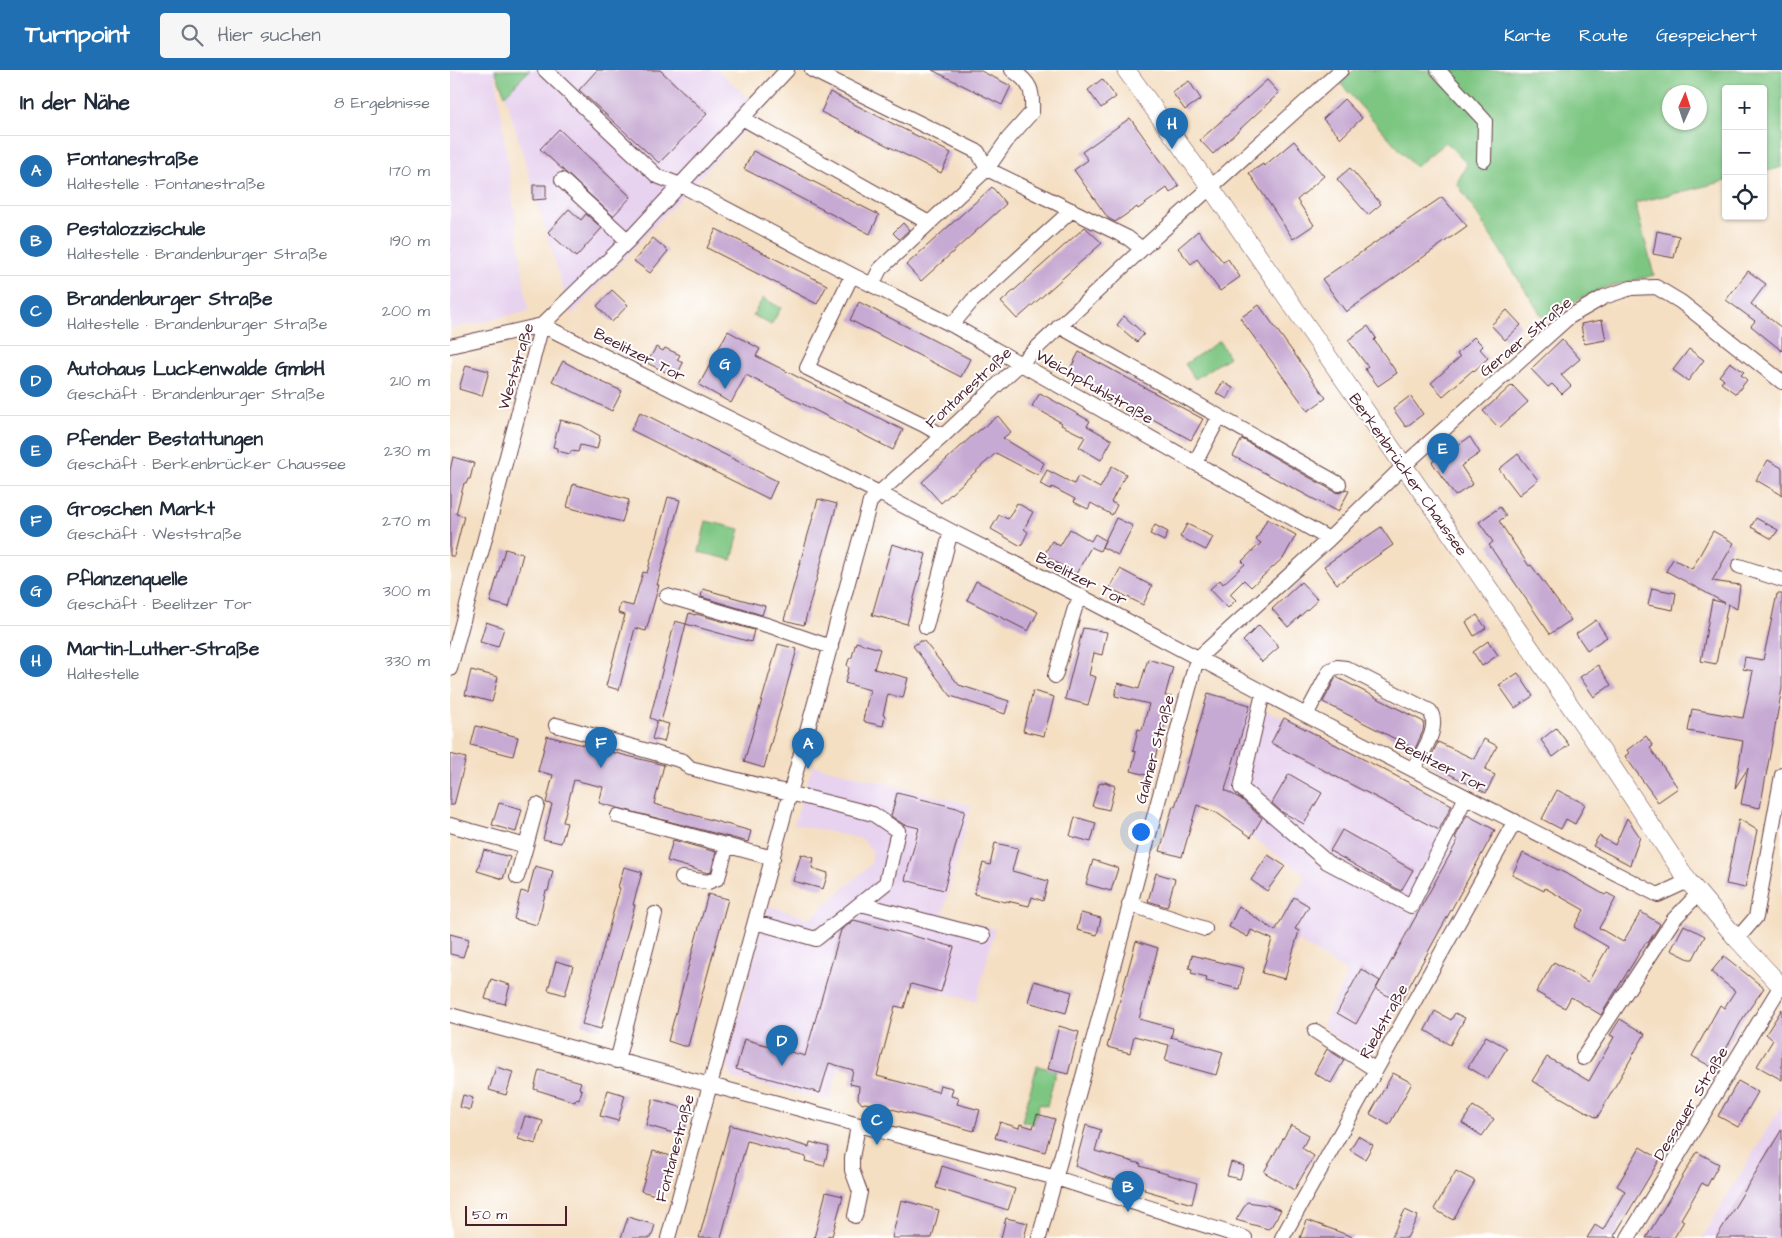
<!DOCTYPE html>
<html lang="de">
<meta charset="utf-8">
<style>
:root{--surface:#fff;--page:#f6f6f7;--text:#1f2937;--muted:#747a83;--line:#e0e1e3;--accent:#1f6fb2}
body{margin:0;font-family:"Architects Daughter",sans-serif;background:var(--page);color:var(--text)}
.controls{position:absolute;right:15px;top:15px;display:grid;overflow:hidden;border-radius:5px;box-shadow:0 1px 4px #0004}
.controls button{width:45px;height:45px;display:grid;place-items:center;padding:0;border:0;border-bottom:1px solid var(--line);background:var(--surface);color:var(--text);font:25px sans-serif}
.compass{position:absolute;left:1212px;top:15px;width:45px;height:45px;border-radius:50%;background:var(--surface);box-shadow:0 1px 4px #0004;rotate:3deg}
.scale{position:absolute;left:15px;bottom:12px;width:102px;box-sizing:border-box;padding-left:5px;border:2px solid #4a1f2b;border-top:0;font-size:14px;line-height:18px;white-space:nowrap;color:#4a1f2b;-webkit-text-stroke:4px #fff;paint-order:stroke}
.you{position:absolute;left:690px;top:761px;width:18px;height:18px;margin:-12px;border:4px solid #fff;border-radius:50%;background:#1a73e8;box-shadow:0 0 0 8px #1a73e833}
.badge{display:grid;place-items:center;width:32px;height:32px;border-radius:50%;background:var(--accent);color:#fff;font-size:16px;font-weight:700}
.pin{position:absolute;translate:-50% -41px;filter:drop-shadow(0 1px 2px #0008)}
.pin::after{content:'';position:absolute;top:26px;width:18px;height:15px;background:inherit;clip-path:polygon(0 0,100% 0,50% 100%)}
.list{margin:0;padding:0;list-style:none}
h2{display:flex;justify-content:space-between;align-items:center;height:65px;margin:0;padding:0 20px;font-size:21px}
h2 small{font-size:16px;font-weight:400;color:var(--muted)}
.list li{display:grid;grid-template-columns:32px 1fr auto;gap:15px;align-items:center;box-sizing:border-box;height:70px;padding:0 20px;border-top:1px solid var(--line)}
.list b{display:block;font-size:19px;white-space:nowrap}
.list p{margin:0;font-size:16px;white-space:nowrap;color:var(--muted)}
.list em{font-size:16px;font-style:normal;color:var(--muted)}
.icon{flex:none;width:28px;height:28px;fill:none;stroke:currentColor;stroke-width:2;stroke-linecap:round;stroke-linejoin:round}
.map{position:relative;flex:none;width:1332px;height:1168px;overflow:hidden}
header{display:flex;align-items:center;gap:30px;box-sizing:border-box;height:70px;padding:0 25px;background:var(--accent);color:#fff}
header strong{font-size:24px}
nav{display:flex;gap:28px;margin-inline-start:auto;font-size:18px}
.search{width:350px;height:45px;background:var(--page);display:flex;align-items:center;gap:12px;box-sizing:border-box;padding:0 18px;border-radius:5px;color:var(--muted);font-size:19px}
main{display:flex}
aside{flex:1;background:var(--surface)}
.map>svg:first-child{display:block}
</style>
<header>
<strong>Turnpoint</strong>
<div class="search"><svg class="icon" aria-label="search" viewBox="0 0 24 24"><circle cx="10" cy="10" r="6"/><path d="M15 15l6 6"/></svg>Hier suchen</div>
<nav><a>Karte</a><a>Route</a><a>Gespeichert</a></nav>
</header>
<main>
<aside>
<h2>In der Nähe<small>8 Ergebnisse</small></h2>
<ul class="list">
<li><span class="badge">A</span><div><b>Fontanestraße</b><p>Haltestelle · Fontanestraße</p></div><em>170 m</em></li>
<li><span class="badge">B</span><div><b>Pestalozzischule</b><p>Haltestelle · Brandenburger Straße</p></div><em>190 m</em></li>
<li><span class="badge">C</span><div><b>Brandenburger Straße</b><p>Haltestelle · Brandenburger Straße</p></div><em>200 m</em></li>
<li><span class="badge">D</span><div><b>Autohaus Luckenwalde GmbH</b><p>Geschäft · Brandenburger Straße</p></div><em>210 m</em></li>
<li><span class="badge">E</span><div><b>Pfender Bestattungen</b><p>Geschäft · Berkenbrücker Chaussee</p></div><em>230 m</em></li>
<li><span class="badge">F</span><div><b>Groschen Markt</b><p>Geschäft · Weststraße</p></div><em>270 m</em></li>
<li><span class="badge">G</span><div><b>Pflanzenquelle</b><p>Geschäft · Beelitzer Tor</p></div><em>300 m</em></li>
<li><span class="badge">H</span><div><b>Martin-Luther-Straße</b><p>Haltestelle</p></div><em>330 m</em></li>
</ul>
</aside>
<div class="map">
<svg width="1332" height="1168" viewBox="0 0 1332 1168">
<rect width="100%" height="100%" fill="#fff"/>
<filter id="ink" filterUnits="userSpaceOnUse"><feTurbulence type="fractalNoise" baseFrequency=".02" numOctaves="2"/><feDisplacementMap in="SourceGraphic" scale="10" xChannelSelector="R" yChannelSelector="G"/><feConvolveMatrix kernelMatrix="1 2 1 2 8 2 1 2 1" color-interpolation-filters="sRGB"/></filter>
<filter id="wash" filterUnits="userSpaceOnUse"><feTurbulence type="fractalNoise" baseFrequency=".0096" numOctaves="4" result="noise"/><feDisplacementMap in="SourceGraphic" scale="20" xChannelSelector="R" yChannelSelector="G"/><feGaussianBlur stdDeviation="1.12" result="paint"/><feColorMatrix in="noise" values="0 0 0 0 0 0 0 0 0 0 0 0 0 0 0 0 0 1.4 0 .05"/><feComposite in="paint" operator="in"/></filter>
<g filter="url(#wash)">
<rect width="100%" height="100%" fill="#f4dfc3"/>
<path fill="#e7d2ef" d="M0 0H45L78 241 0 259Z
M80 0H268L312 41 121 245 55 25Z
M758 623 800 635 834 648 1010 739 1045 760 919 988 883 966 873 954 898 903 826 857 856 805 767 743 729 726Z
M363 695 521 735 493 843 545 859 526 932 461 914 454 938 445 936 397 995 396 998 389 996 379 1030 282 1008 277 993 280 976 318 835 360 849 421 794 423 782 412 769 344 754Z
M1332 1035V1168H1252L1262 1151Z"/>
<path fill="#7dc682" stroke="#647256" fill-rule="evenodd" d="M45 0H80L55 25Z
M904 0H1332V97L1313 102V19H1276V111L1185 133 1204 205 1150 219 1093 248 1007 113 1017 94 996 72 965 97 890 13ZM1220 22H1250V52H1220Z
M313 228 331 238 321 255 303 245Z
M769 271 779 287 745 309 735 294Z
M256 451 290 459 282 490 249 482Z
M587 996 606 1000 597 1036 589 1034 584 1054 572 1051Z"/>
<g id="blocks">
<path fill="#c7aad3" d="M147 0H210L257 44 209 93 129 20Z
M482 0H529L561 16 552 35Z
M652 9 666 27 651 38 638 20Z
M817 10 829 23 763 84 750 70Z
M739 11 751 29 735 40 722 22Z
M380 22 501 83 491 103 371 42Z
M894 29 912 48 891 68 873 49Z
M680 48 729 116 720 123 717 118 688 139 687 137 665 152 658 148 624 100 638 90 632 82Z
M109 59 181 127 163 146 90 79Z
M844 71 874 106 847 130 864 155 843 169 799 103 813 94 814 96Z
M303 81 429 145 420 164 294 99Z
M900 98 931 134 918 145 887 109Z
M83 115H96V129L83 130Z
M542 117 556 134 471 211 456 195Z
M992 127 1017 156 896 242 872 209Z
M119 139 131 150 136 144 152 158 126 187 98 162Z
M453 153 459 160 449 169 443 163Z
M635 157 652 173 567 249 551 232Z
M266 159 377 215 367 234 257 178Z
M748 161 773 192 778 189 790 207 770 221 747 189 741 194 728 178Z
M1207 161 1229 166 1224 188 1203 184Z
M203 168 218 181 200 203 184 191Z
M1298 201 1316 214 1301 234 1332 258V281L1301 256 1305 251 1276 230Z
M162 220 178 235 162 252 147 236Z
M409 232 520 289 511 307 400 250Z
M809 235 876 328 858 341 790 248Z
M1057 240 1071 255 1055 270 1041 255Z
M674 246 694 264 687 272 667 255Z
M1152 250 1156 270 1134 274 1131 254Z
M918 256 926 268 924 270 947 303 928 316 915 299 918 297 898 270Z
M278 261 310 279 306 286 453 360 443 380 296 305 281 333 249 315Z
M1024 267 1033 276 1030 279 1038 288 1024 301 1023 300 993 326 981 313 1010 287 1007 284Z
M1112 269 1130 289 1111 305 1121 316 1112 324 1102 314 1098 317 1081 299Z
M206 277 213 281 215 278 230 285 227 290 233 293 226 307 197 293Z
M1239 279 1254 290 1238 311 1223 300Z
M629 282 753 349 741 370 618 303Z
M113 291 152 312 172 321 162 341 102 311Z
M1280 292 1294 302 1291 305 1297 310 1286 324 1271 313 1274 309 1269 306Z
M16 295 39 301 32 326 9 319Z
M773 312 783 318 777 329 766 323Z
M1062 315 1078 332 1049 358 1033 341Z
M590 323 640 351 637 356 662 370 651 390 629 377 635 367 611 355 612 353 582 336Z
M960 326 973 344 956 357 943 339Z
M190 342 327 411 319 429 181 360Z
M548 346 561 362 553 368 594 393 588 405 546 383 491 433 472 412 522 366Z
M110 350 131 355 150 366 147 379 130 375 128 382 121 381 120 384 107 381V378L103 377Z
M1020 367 1030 383 1011 396 1023 414 1005 426 982 392Z
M792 369 885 422 890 423 896 419 899 421 888 442 783 386Z
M1068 384 1088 410 1069 425 1049 399Z
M3 387 24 393 20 409H18L16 414 14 413 6 444 14 446 4 486H0V400Z
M1318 390 1332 398V425L1306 410Z
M662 396 676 404 661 432 667 435 662 445 641 433 638 439 624 432 625 429 602 417 601 419 590 414 597 400 624 414 628 406 650 418Z
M123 414 179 430 172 452 117 437Z
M218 427 230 430 207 515H209L196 561 185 558 169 620 156 616 175 545 168 543 170 533 183 536 193 502 197 503Z
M368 429 387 434 354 555 334 550Z
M567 433 583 442 574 459 578 462 571 476 541 459 549 445 558 449Z
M1050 437 1056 446 1049 451 1079 496 1081 495 1121 550 1100 564 1039 475 1043 472 1029 452Z
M666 448 683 456 668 485 652 477Z
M1306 448 1328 460 1322 469 1301 457Z
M817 449 846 465 834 487 801 517 794 510 780 524 786 530 778 538 760 519 770 510 773 514 795 494 792 491 811 473 806 470Z
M737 454 763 467 756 480 730 467Z
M705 455 718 462 714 471 700 464Z
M931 457 943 475 887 514 874 496Z
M620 459 641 471 645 464 655 470 650 481 641 477 626 504 594 485 602 471 610 476Z
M1263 461 1284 473 1262 511 1290 515 1287 539 1278 534 1266 594 1251 591 1262 530 1275 533 1216 501 1223 489 1242 499Z
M442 474 476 484 457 554 422 545Z
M55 479 73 484 59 537 40 532Z
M670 499 702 516 693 535 660 518Z
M526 511 588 542 578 561 517 530Z
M851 512 868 530 838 557 822 539Z
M1202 518 1226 523 1223 540 1198 535Z
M253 519 315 536 312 545 251 527Z
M1327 524H1332V619L1310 738 1291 734 1298 698 1285 718 1293 671 1238 661 1242 639 1293 648 1303 601 1293 599 1295 587 1313 590Z
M239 543 245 545 246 544 304 560 301 572 236 554Z
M1027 545 1036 558 1024 566 1016 552Z
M1146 550 1157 567 1137 580 1126 564Z
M225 551 236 554 211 652 219 654 214 672 202 669 207 651 210 652 200 648Z
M36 552 54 558 48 577 30 572Z
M809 555 829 577 812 592 793 571Z
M633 558 657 562 652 585 644 583 639 605 646 607 638 635 615 629Z
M470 571H474L509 615 559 631 555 644 501 626 463 576Z
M1038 571 1048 585 1032 596 1023 582Z
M406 572 430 579 424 599 458 608 453 628 438 624 433 645 435 646 433 656 415 652V650H413L420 620 395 613 399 598 397 595 399 589 402 587Z
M328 574 347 579 314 698 294 692Z
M698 589 723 597 715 626 722 627 700 706 681 701 686 682 683 681 688 659 692 660 699 634 665 626 668 613 689 619Z
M1148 595 1161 615 1144 627 1130 607Z
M21 600 48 607 42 632 15 625Z
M1068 603 1083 626 1065 638 1049 615Z
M886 607 974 652 973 661 965 679 873 632Z
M583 621 604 627 594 666 573 661Z
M758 623 800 635 775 720 791 729 812 748 801 767 767 743 747 735 732 787 710 781 723 736 725 737Z
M834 648 1002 735 989 760 821 673Z
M26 656 68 667 63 686 21 675Z
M1106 658 1119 675 1103 687 1091 670Z
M97 666 214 695 204 734 301 761 298 772 149 733 153 717 124 710 113 752 117 753 111 773 93 769 102 734 96 733 103 705 88 701Z
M1196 666 1203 676 1200 678 1228 718 1208 732 1175 686 1179 683 1177 680Z
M1034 669 1047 676 1035 700 1045 705 1036 723 978 693 988 672 1024 689Z
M0 684 16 688 4 735H0Z
M839 704 872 723 854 754 832 742 822 733Z
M655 712 665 716 659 740 642 736 649 714Z
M1107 720 1135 734 1125 754 1116 749 1111 759 1092 749Z
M447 723 515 740 494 820 455 810 469 758 453 754 441 746Z
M49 733 72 739 66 762 42 755Z
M1017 745 1045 760 950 933 926 919 1008 770 1005 768Z
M625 747 646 753 641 772 620 766Z
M1177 748 1190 767 1180 795 1143 776 1149 766 1165 775Z
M1289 749 1307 760 1295 818 1276 814Z
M892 760 963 800 951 821 880 781Z
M223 770 266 782 261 802 258 803 217 791Z
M545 773 568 778 562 801 598 811 593 831 582 827 579 836 557 831 555 832 524 824 533 793 540 795Z
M34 780 60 787 53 809 27 801Z
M1073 783 1121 806 1155 825 1157 823 1166 828 1149 858 1173 872 1191 842 1210 854 1198 873 1196 872 1151 945 1121 927 1115 938 1086 922 1104 892 1138 912 1158 877 1124 857 1134 840 1095 818 1094 821 1062 805Z
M351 784 364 788 362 798 378 803 373 819 343 811Z
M818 785 835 796 817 821 801 810Z
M643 790 668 798 661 821 636 814Z
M85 796 103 801 98 821H96L87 855 64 849 71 821 78 823Z
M174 797 192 802 183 835H185L151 959 132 954 170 818 168 817Z
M706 803 725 809 717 837 698 831Z
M258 824 278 829 238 976H233L218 971Z
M844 827 859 836 845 859 849 861 835 909 812 903 822 869 801 860 798 867 779 857 789 836 825 861Z
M631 843 651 848 647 865 627 860Z
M404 850 504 877 491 922 461 914 454 938 445 936 427 1006 488 1022 490 1015 503 1018 501 1026 509 1028 507 1034 530 1040 524 1061 438 1038 415 1033 412 1034 408 1029 409 1016 400 1014 403 1000 379 993 370 1023 286 999 294 969 355 986 391 860Z
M1234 855 1255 866 1243 889H1239L1221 880Z
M0 864 19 869 13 887 0 884Z
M686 871 708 878 689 949 723 958 721 968V967L773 982 766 1005 715 991 719 975 684 966 680 983 657 977Z
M742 885 794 898 789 919 756 911 757 907 741 903 742 899 739 898Z
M1274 886 1314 918 1293 948 1265 999 1242 986 1270 935 1274 938 1285 921 1261 902Z
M106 891 123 896 115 925 98 920Z
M911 899 930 911 906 954 887 943Z
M41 909 60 915 55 934 35 929Z
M584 911 622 922 616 943 578 932Z
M1332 939V1010L1307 996 1323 970 1316 964Z
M985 941 1001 950 1005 943 1015 948 1000 975 975 960Z
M1170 949 1195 964 1147 1048 1082 1011 1097 987 1139 1011 1164 967 1160 965Z
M609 956 629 962 618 1004 598 999Z
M1036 966 1057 978 1038 1009 1018 997Z
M877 979 894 990 881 1013 864 1003Z
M46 997 63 1002 56 1025 39 1020Z
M89 1000 131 1012 129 1018 132 1020 129 1030 126 1029 125 1032 84 1019Z
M943 1003 962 1013 939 1055 920 1044Z
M1288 1011 1308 1022 1288 1057 1268 1046Z
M158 1020 175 1025 168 1051 150 1046Z
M13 1025 23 1028 20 1040 10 1037Z
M203 1029 240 1040 233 1066 196 1055Z
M1023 1036 1044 1049 1032 1066 1012 1053Z
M587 1044 605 1049 595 1082 545 1068 550 1052 569 1058 570 1054 583 1058Z
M75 1046 93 1051 86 1074 68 1069Z
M280 1055 359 1077 360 1072 379 1077 374 1096 355 1091 356 1087 297 1071 271 1168H249Z
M636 1055 651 1060 645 1081 691 1094 690 1096 747 1113 742 1134 694 1120 695 1118 651 1106 625 1096Z
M841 1055 859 1065 852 1078 864 1086 844 1120 814 1102Z
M1332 1059V1168H1266Z
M908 1066 923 1075 915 1089 900 1080Z
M1190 1077 1210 1089 1164 1166 1167 1168H1137L1145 1155 1153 1160 1175 1121 1167 1116Z
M203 1081 221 1086 209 1126 191 1121Z
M1247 1082 1269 1094 1257 1116 1252 1113 1231 1149 1234 1151 1224 1168H1196Z
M781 1092 794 1096 790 1109 777 1106Z
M492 1096 565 1119 558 1140 486 1118Z
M1006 1101 1025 1111 1003 1150 984 1139Z
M376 1122 393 1126 382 1166 378 1165 377 1168H364Z
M451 1130 489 1140 482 1168H442Z
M797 1132 817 1135 831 1140 821 1157 818 1159 786 1150Z
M955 1140 968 1146 957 1168H941Z
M178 1147 205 1155 201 1168H171Z
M556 1148 578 1153 574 1168H551Z
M857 1150 903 1167V1168H850Z"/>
</g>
</g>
<g filter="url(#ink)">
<use href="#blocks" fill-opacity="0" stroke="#643c42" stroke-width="1"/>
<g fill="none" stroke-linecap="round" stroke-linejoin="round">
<g stroke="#643c42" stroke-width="16">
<path id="minor" d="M95 0 207 106 233 116 402 205 502 255 879 469
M362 0 528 82 537 99 678 168 692 179
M988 0 1035 51 1034 90
M292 48 479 153
M112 110 178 171
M402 205 357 298 474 355 493 366
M422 215 430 199 537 99 558 69 582 42C583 20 581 13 562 0
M502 255 522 231 622 140
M609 256 889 414
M0 276 92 255 429 423 501 461 632 527 856 645 1208 825 1238 811
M745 393 769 347
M1289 496 1332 510
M217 526 320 556 381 577
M476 557 501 461
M0 599 92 255 178 171 337 0
M605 606 625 538 632 527
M813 623 791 718 877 792 961 836 1016 727
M856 645 880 600 887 597 896 598 980 641C991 659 971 683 963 700
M106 655 233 691 240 698 423 744 448 761 436 813 366 869 305 852
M168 746 323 788
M0 755 76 776 87 735
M67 807 76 776
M232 808 258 812 268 808 277 775
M411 834 533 866
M679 834 755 859
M1287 869 1306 847 1332 705
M0 945 606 1108 795 1168
M865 961 926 1000
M1133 988 1224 849 1249 823
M167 991 205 844
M405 1146 410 1122 402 1100V1088L408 1056
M218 1168 420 432 429 423 493 366 692 179 891 0
M589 1168 747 589 879 469 962 388 1119 247 1154 227 1181 218 1206 217 1231 232 1332 312
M832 1168 1065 751
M1178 1168 1332 914"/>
</g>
<g stroke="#643c42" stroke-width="19">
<path id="major" d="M676 0 761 118 1153 683 1238 811 1287 869 1332 917"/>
</g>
<use href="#minor" stroke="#fff" stroke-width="14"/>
<use href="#major" stroke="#fff" stroke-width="18"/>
</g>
</g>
<g text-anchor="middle" stroke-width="4" stroke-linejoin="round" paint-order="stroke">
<g font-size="16" fill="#4a1f2b" stroke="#fff">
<text transform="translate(1075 266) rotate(-40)" y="6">Geraer Straße</text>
<text transform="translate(190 284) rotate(27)" y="6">Beelitzer Tor</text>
<text transform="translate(65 296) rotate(-73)" y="6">Weststraße</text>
<text transform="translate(645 316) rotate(30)" y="6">Weichpfuhlstraße</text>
<text transform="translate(518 317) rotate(-43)" y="6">Fontanestraße</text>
<text transform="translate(959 404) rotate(55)" y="6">Berkenbrücker Chaussee</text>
<text transform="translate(632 508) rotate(27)" y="6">Beelitzer Tor</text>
<text transform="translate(704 679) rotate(-75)" y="6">Galmer Straße</text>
<text transform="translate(991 694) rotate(27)" y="6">Beelitzer Tor</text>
<text transform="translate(933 951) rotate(-61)" y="6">Riedstraße</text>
<text transform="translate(1240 1033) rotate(-59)" y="6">Dessauer Straße</text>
<text transform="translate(224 1078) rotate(-75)" y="6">Fontanestraße</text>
</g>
</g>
</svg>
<div class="controls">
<button>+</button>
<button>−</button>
<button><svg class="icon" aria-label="locate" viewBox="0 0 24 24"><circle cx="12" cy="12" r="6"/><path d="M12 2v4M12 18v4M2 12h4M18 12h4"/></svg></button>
</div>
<svg class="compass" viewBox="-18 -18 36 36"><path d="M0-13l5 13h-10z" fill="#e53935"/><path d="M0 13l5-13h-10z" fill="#747a83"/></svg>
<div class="scale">50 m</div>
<div class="you"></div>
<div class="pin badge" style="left:358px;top:699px">A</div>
<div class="pin badge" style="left:678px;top:1142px">B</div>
<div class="pin badge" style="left:427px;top:1075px">C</div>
<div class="pin badge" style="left:332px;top:996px">D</div>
<div class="pin badge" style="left:993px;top:404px">E</div>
<div class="pin badge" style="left:151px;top:698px">F</div>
<div class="pin badge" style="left:275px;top:319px">G</div>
<div class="pin badge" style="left:722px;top:79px">H</div>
</div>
</main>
